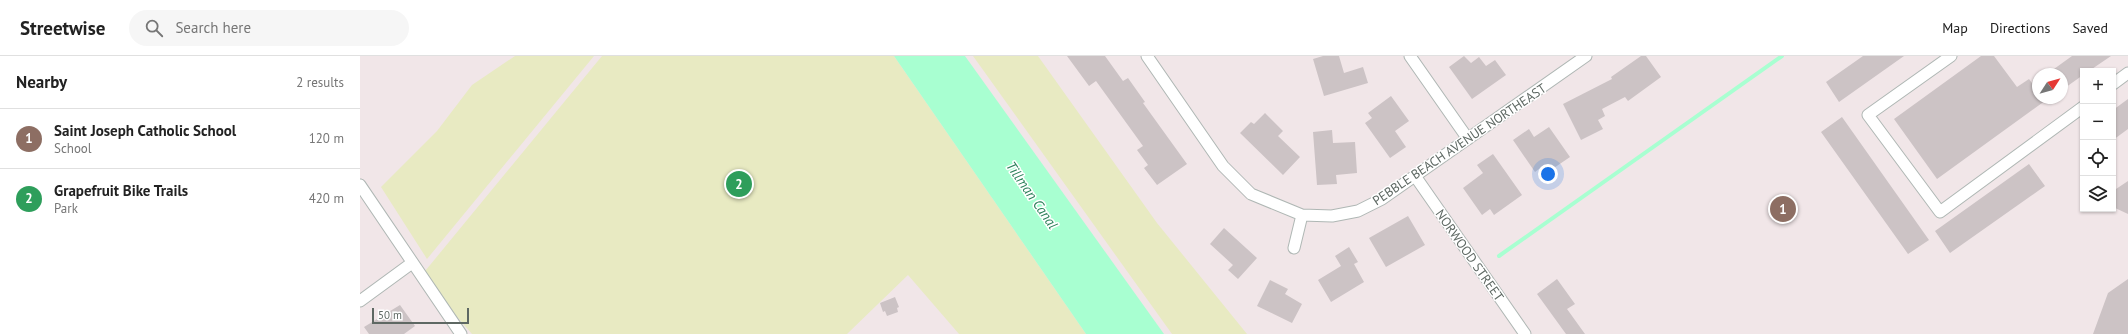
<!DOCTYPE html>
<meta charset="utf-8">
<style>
:root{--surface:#fff;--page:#f6f6f6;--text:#222;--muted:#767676;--line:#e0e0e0;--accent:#d93025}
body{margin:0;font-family:"PT Sans",sans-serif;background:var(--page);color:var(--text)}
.controls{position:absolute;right:12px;top:12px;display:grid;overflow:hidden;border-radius:0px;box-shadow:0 1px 3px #0004}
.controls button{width:36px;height:36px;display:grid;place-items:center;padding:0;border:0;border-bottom:1px solid var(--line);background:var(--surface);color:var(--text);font:20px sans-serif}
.compass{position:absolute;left:1672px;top:12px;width:36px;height:36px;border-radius:50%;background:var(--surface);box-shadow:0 1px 3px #0004;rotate:54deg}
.scale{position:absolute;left:12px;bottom:10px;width:97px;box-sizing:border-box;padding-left:4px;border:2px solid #5e6863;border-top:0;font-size:11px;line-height:14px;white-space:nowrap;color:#5e6863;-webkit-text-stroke:3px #fff;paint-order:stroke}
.you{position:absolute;left:1188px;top:118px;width:14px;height:14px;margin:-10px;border:3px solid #fff;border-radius:50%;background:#1a73e8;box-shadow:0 0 0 6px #1a73e833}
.badge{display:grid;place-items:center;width:26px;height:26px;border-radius:50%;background:var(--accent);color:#fff;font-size:13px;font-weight:700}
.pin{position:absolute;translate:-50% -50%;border:2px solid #fff;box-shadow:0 1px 4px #0006}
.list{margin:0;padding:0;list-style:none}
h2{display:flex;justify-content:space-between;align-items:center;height:52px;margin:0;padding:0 16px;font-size:17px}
h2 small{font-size:13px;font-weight:400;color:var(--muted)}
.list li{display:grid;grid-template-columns:26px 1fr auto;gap:12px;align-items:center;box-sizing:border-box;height:60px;padding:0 16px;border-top:1px solid var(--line)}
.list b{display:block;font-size:15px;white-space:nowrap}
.list p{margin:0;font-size:13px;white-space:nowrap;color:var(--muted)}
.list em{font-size:13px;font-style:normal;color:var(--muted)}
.icon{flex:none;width:22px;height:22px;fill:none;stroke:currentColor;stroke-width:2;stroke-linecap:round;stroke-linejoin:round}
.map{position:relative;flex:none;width:1768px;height:278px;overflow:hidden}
header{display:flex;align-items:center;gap:24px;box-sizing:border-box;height:56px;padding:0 20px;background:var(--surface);border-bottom:1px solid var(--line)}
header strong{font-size:19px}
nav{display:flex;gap:22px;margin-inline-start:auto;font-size:14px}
.search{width:280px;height:36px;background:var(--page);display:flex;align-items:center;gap:10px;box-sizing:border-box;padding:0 14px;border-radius:22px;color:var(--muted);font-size:15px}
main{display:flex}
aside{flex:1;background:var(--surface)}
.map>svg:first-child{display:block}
</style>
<header>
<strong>Streetwise</strong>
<div class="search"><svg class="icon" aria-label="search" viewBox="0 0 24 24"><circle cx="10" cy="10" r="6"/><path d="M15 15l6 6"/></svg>Search here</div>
<nav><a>Map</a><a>Directions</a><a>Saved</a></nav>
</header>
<main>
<aside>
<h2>Nearby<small>2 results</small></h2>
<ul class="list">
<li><span class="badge" style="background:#8d6e63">1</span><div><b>Saint Joseph Catholic School</b><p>School</p></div><em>120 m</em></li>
<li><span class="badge" style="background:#2e9e5b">2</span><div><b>Grapefruit Bike Trails</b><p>Park</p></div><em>420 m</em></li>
</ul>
</aside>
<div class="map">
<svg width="1768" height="278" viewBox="0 0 1768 278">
<rect width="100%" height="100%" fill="#f1e6e8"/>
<path fill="#e8eac2" d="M155 0H234L67 203 21 131 77 75 112 29Z
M242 0H534L726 278H599L548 219 487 278H112L61 220Z
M613 0H678L797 167 887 278H812Z"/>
<path fill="#a8ffd1" d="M534 0H605L804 278H726Z"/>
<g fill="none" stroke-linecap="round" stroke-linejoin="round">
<path stroke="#a8ffd1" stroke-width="4" d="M1139 200 1422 0"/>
</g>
<path fill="#ccc3c5" d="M707 0H745L763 25 768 22 785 46 783 47 827 108 797 129 784 112 788 109 777 94 783 90 736 25 729 30Z
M963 0H979L984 17 1003 11 1008 27 964 40 953 3Z
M1104 0 1111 7 1119 1 1126 10 1135 4 1146 19 1112 43 1089 11Z
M1281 0H1286L1301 21 1268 45 1265 41 1242 53 1245 60 1238 64 1243 73 1221 84 1203 48 1252 23 1251 21Z
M1503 0H1544L1479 46 1466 26Z
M1621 0H1634L1657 31 1669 23 1678 35V42H1689L1577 123 1534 63Z
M1712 0H1751L1729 15H1723V19L1702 34V18H1687Z
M1031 40 1049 65 1035 75 1046 91 1030 102 1005 67 1012 62 1008 57Z
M1768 43V73L1753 84V54Z
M905 57 923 75 918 80 940 101 923 119 880 77 891 66 894 68Z
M1482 61 1569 184 1548 198 1461 76Z
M1189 71 1210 101 1188 116 1184 109 1175 116 1153 84 1169 73 1174 81Z
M972 74 973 87 995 86 997 117 976 119 977 128 957 129 953 76Z
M1133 98 1162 139 1134 159 1130 153 1122 159 1103 132 1123 117 1117 109Z
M1669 108 1685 130 1590 197 1575 175Z
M1768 125V158L1753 151V135Z
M1048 160 1065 189 1026 211 1009 182Z
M864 172 897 202 878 223 868 214 873 209 850 188Z
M989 191 998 206 994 208 1004 226 971 246 958 224 981 210 975 200Z
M1197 223 1215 248 1207 253 1225 278H1206L1177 238Z
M1768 223V278H1733L1748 237Z
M910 224 928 233 925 238 942 248 932 267 897 250Z
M535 241 539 251 537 252 538 256 527 260 525 255 523 256 520 247Z
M40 249 55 270 44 278H9L4 271Z"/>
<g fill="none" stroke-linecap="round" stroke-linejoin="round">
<g stroke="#afb7b4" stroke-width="13">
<path id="street" d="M787 0 863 110 891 138 942 159 972 160 998 155 1022 143 1226 0
M1050 0 1108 83
M1591 0 1508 59 1580 156 1723 51
M1753 28 1768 17
M1055 120 1165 278
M0 129 101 278
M934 192 942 159
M0 245 52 207"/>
</g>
<use href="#street" stroke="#fff" stroke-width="11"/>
</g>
<g text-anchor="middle" stroke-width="3" stroke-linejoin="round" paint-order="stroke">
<g font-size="13" fill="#5e6863" stroke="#fff">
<text transform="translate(1099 88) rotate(-34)" y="5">PEBBLE BEACH AVENUE NORTHEAST</text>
<text transform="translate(1110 199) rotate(55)" y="5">NORWOOD STREET</text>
</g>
<g font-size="14" font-style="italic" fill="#2e815b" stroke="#fff">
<text transform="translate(672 139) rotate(55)" y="5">Tillman Canal</text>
</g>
</g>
</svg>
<div class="controls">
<button>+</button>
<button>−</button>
<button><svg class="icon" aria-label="locate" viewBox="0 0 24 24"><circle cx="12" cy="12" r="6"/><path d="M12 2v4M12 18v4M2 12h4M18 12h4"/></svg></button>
<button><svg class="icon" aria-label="layers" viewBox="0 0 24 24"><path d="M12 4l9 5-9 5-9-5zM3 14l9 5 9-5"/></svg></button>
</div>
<svg class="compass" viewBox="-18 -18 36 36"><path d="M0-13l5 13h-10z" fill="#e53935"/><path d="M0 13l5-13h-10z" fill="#767676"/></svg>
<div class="scale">50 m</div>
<div class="you"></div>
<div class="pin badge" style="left:1423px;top:153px;background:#8d6e63">1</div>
<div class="pin badge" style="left:379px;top:128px;background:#2e9e5b">2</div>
</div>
</main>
